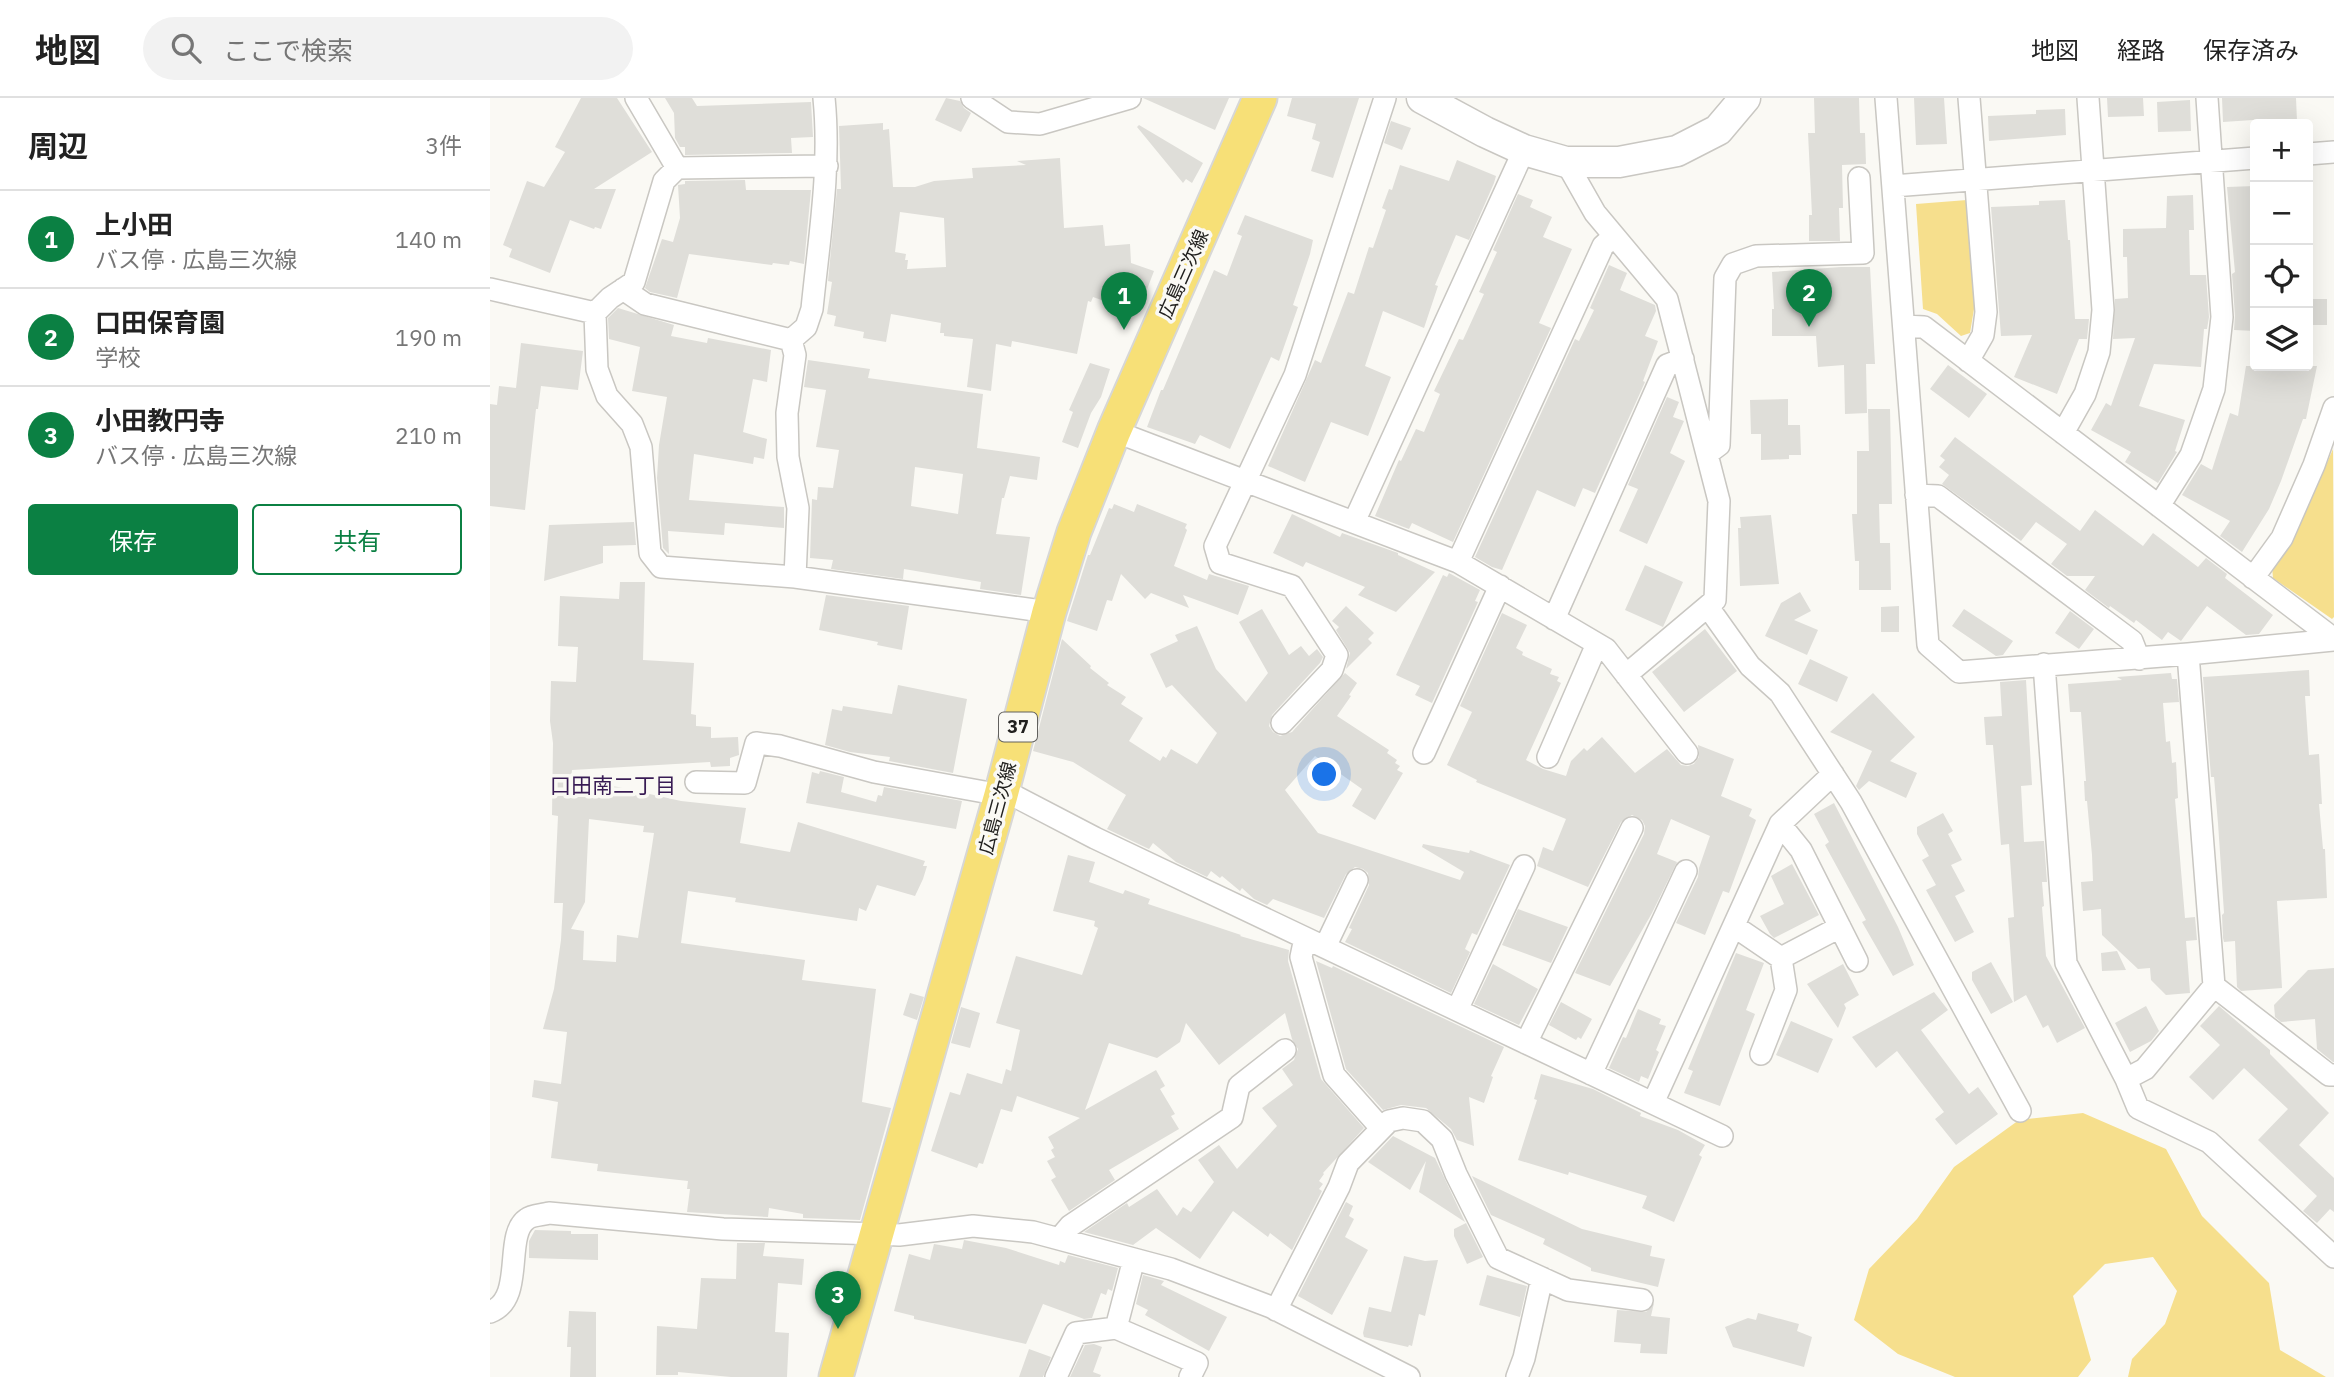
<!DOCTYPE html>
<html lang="ja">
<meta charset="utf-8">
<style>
:root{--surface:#fff;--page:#f2f2f2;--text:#222;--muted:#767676;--line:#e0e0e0;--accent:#0b8043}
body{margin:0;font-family:"IBM Plex Sans","Noto Sans JP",sans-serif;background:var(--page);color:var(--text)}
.controls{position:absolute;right:21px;top:21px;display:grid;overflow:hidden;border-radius:7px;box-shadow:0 7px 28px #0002}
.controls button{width:63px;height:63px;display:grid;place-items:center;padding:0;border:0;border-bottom:2px solid var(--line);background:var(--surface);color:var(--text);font:35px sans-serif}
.you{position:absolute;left:835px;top:677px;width:24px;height:24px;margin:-18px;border:5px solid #fff;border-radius:50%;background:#1a73e8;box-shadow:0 0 0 10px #1a73e833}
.badge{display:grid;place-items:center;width:46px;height:46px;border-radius:50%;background:var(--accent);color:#fff;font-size:23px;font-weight:700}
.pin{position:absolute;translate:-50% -58px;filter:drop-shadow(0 2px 4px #0008)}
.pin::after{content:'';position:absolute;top:37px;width:24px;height:21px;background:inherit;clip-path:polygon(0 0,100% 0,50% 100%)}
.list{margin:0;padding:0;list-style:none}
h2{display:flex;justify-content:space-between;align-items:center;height:91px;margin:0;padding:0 28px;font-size:30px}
h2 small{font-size:23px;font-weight:400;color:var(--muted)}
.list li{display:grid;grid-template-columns:46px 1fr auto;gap:21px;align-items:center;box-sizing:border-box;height:98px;padding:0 28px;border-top:2px solid var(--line)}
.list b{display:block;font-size:26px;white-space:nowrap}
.list p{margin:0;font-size:23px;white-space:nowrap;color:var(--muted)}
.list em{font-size:23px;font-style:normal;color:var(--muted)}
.actions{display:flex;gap:14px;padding:21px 28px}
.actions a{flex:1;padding:16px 0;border:2px solid var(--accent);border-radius:7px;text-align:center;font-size:24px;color:var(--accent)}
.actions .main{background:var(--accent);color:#fff}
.icon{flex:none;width:38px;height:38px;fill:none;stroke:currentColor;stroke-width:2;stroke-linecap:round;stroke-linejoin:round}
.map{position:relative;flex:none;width:1844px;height:1279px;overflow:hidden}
header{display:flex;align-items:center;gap:42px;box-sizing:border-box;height:98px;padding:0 35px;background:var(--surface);border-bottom:2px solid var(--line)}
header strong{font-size:33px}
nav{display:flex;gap:38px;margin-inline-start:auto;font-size:24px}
.search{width:490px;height:63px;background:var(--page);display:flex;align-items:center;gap:18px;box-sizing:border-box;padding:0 24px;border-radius:38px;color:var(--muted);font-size:26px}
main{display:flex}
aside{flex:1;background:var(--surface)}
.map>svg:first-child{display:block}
</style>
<header>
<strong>地図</strong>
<div class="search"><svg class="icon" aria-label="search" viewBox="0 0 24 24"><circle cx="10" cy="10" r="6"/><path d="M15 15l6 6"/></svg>ここで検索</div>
<nav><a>地図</a><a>経路</a><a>保存済み</a></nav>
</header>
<main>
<aside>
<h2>周辺<small>3件</small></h2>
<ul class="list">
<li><span class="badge">1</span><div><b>上小田</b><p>バス停 · 広島三次線</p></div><em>140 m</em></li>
<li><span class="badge">2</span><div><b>口田保育園</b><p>学校</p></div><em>190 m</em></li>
<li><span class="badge">3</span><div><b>小田教円寺</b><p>バス停 · 広島三次線</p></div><em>210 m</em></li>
</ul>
<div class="actions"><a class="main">保存</a><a>共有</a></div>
</aside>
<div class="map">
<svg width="1844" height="1279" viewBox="0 0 1844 1279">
<rect width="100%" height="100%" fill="#faf9f4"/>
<path fill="#f6df8d" d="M1477 102 1485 205 1480 235 1471 238 1447 216 1433 211 1426 106Z
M1843 351 1844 519 1842 521 1783 480 1782 469 1810 427Z
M1593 1015 1676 1051 1712 1118 1779 1185 1790 1252 1836 1279H1638L1642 1261 1675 1226 1687 1193 1663 1159 1615 1166 1583 1198 1601 1262 1588 1279H1465L1408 1256 1364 1222 1379 1171 1427 1121 1464 1069 1529 1022Z"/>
<path fill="#dfded9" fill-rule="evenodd" d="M91 0H127L162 54 104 91H126L111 131 105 129 104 131 80 122 60 175 19 159 22 151 13 147 37 83 54 89 75 54 65 49Z
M175 0H202L207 8 321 4 323 39 301 40 302 55 195 57V49H190L185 40 184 15Z
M456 0 470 3 474 10 481 15 471 34 445 22Z
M653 0H739L725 32Z
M802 0H869L843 80 821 73 830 44 822 41 826 26 797 18Z
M1324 0H1369L1370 35H1375L1376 66 1352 67 1353 110H1349L1350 143H1319V117H1322L1318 35H1325Z
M1424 0H1454L1457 46 1426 47Z
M1617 0H1653L1654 18 1618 19Z
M1732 0H1806L1807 23 1778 25V21L1733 24Z
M1700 2 1701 33 1668 34 1667 4Z
M1575 11 1576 37 1499 43 1498 18 1546 16V12Z
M901 23 921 30 912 52 894 45Z
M393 25V32L399 31 403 89H425L444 83 483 80 482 70 536 67 527 63 570 60 574 130 613 127 615 148 640 146 641 165 664 173 648 215 603 199 601 204 598 203 587 256 522 243 521 249 506 246 501 293 477 289 483 241 454 238V235H450L451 225 401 216 396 244 373 240 374 234 344 228 346 218 337 216 342 184 338 183 347 91H351L349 28ZM410 114 454 120 456 169 417 171 418 162H415L416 156 405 154Z
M649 27 713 65 702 85 696 81 693 85 647 29Z
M967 62 1006 78 1004 85 979 142 966 137 945 187 948 188 934 230 893 213 875 268 901 279 878 338 841 324 815 384 778 368 825 262 831 265 858 194 864 196 879 149 883 150 896 112 892 110 899 91 902 92 910 67 959 83Z
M255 82 256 92H321L314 166 300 163 299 167 283 165 282 167 199 156 187 200 160 194 155 190 172 141 183 144 190 120 188 87 195 86V83Z
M1765 88V233L1744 232 1745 218 1742 176 1745 174 1737 89Z
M1028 96 1043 102 1040 109 1062 119 1053 139 1082 151 1049 225 1061 230 963 444 922 425 919 431 885 418 909 362 911 363 926 331 934 334 950 296 944 293 969 241 973 242 994 196 989 194 1007 154 1003 152Z
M1703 97 1704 132H1699L1700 177H1716L1719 219 1717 231H1714L1711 269 1664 266 1649 308 1695 322 1685 353 1687 354 1668 385 1635 364 1641 354 1601 332 1616 305 1621 308 1645 240 1623 241 1625 201 1638 200 1637 159H1633V131L1676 130 1677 98Z
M1575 102 1578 142H1580L1585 221H1599L1597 241H1589L1567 296 1524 279 1542 237 1511 238 1501 109 1549 107V103Z
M755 117 823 142 820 156 803 207 808 209 789 263 781 259 740 351 710 337 705 346 657 329 671 292H673L724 172 737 178 752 138 747 136Z
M1119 167 1137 175 1130 192 1165 207 1166 213 1155 238 1168 243 1153 283 1155 284 1105 395 1093 390 1085 409 1047 392 1012 472 1002 469 985 459 1085 241 1089 243 1104 212 1100 210Z
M1351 169H1380L1385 266H1376L1377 315 1355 316 1354 267 1328 269 1326 238H1282V211H1284L1282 174Z
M1818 201H1837V227H1818Z
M128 210 184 227 181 238 217 245 218 240 281 252 277 284 263 281 253 334 277 341 274 361 264 359 263 366 204 356 199 402 294 409V430L235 425 234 437 178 433 179 456 173 450 167 380 169 347 177 299 142 293 150 249 119 241 118 220Z
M31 245 93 253 88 292 51 288 48 311H46L35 412 0 408V306L7 307 9 288 26 290Z
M318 262 380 271 378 280 493 296 487 350 550 359 547 382 520 378 514 400H512L506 436 540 439 531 497 490 491 491 484 414 471 413 481 341 471 343 462 320 460 322 401 327 402 328 389 343 390 349 352 326 349 336 292 314 289ZM425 369 473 376 468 416 421 408Z
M600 265 620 271 611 299 601 315 588 350 572 344 583 314 579 312Z
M1458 267 1497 296 1479 320 1440 291Z
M1756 268H1827L1816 321H1813L1791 383 1779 411 1752 454 1730 438 1740 423 1692 397 1711 366 1722 372 1740 315 1748 318Z
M1177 299 1189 304 1183 319 1194 323 1180 355 1195 363 1157 446 1129 433 1148 391 1138 387Z
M1298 301V327H1310L1311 357H1299V361L1271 362V336H1261L1260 302Z
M1378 311H1400L1402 406H1389L1390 445H1400L1401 492H1369V463H1365L1362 416H1367V353H1379Z
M1465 339 1590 433 1605 412 1653 448 1663 435 1708 469 1716 460 1737 476 1735 480 1783 517 1769 536 1756 537 1717 508 1691 543 1678 534 1672 542 1646 522 1644 525 1620 508 1619 510 1595 492 1605 478H1577L1561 466 1577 446 1546 424 1531 443 1452 386 1459 377 1449 369 1455 362 1450 358Z
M624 406 644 414 647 406 697 426 695 430 697 432 684 468 717 482 719 476 759 488 748 517 693 497 699 510 661 495 655 501 631 476 622 503 617 502 607 533 577 523 598 457H600L619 410 622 411Z
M802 416 850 439 852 435 908 455V457L945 474 906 514 868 497 875 489 816 464 813 469 783 455Z
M1281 417 1289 486 1250 488 1248 430H1251L1250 419Z
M144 424 146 447 113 448V465L54 483 59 427Z
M1155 467 1193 484 1173 529 1135 512Z
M959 475 990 492 985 503 988 504 942 605 925 597 930 588 906 577 953 477 957 479Z
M130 484H155L153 562 204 565 201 616 206 617V628L221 629V640L248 639 249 657 240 660V668L221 669 220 664 82 672 81 682 128 689 191 703 256 710 250 745 300 754 308 724 435 763 433 768H437L433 781 425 798 387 787 376 813 369 810 367 823 245 804 246 800 198 793 191 845 315 862 312 882 386 891 372 1004 401 1010 370 1122 313 1120V1116L279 1110 278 1119 197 1114 200 1091H197L198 1083 107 1073 108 1066 61 1060 68 1004 42 999 44 982 71 986 77 934 53 931 64 891 71 842 73 805H64L68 718 62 717 63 645 60 623 61 583 86 584 88 549 68 548 70 498 129 501ZM99 721 154 728 153 734 164 735 148 840 127 837 126 864 93 862 94 833 81 831 95 804Z
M1310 494 1321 513 1304 522 1328 532 1317 557 1275 538 1291 505Z
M336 497 419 508 412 552 387 547 388 544 329 532Z
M856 508 884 535 878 541 882 545 856 571 860 555 846 532 849 529 842 523Z
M1409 508V534H1391V509Z
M772 511 799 557 811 548 819 558 827 551 833 559 830 565 782 617 779 628 783 634 790 638 802 634 855 575 867 585 859 597 861 598 847 618 899 652 897 655 907 662 905 665 910 668 907 672 913 675 885 722 862 708 872 691 825 658 795 692 828 735 970 782 974 774 932 749 933 746 979 755 980 752 1020 767 987 837 982 835 975 851 980 854 961 895 855 844 862 831 859 830 879 787 878 775 873 771 865 769 856 776 834 820 783 801 777 807 764 801 752 790 750 793 732 778 730 780 721 773 717 779 686 764 663 745 659 751 617 731 636 697 583 664 543 653 572 541 601 568 600 570 619 585 617 587 636 599 631 606 653 620 639 643 670 663 673 658 676 660 681 651 707 666 727 635 682 587 676 590 660 556 688 543 685 537 707 528 726 571 756 604 778 575 749 524Z
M1474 511 1523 543 1513 557 1506 558 1462 528Z
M1580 513 1604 531 1589 551 1565 535Z
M1012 515 1037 527 1026 550 1033 554 1032 557 1062 571 1060 576 1069 579 1067 583 1071 585 1036 662 1053 671 1076 678 1081 663 1094 650 1097 653 1112 639 1145 675 1177 651 1191 667 1198 668 1204 666 1209 659 1208 647 1244 661 1231 698 1262 711 1259 718 1266 722 1239 795 1233 793 1215 837 1186 825 1208 779 1209 770 1220 738 1181 721 1167 756 1187 764 1162 815 1120 888 1085 875 1154 736 1155 728 1152 722 1142 717 1131 724 1098 789 1047 768 1053 749 1063 753 1076 721 986 684 987 682 957 667 982 614 970 608Z
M1215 531 1247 573 1194 614 1162 574Z
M1320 561 1358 579 1347 604 1308 586Z
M1819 572 1820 598H1815L1819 657 1829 656 1832 706H1829L1833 751H1835L1837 800 1787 803 1792 890 1751 893 1747 889 1745 843 1734 844 1733 840 1732 817 1734 815 1728 725 1724 679H1721L1713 579Z
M1681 575 1682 581H1687L1689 604 1673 605 1676 644 1680 643 1682 665 1686 664 1688 700 1685 701 1695 820 1705 819 1707 842 1696 843 1700 895 1676 897 1661 882 1660 870 1648 871 1612 837 1611 811 1593 813 1591 784 1603 783 1602 757 1597 703H1595L1594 683H1596L1591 614H1580L1578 586 1632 582 1627 579Z
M1536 582 1542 687 1531 688 1534 744 1554 743 1557 784H1552L1554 808 1552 809 1556 858 1595 930 1567 945 1558 927 1553 930 1536 897 1524 904 1518 820 1524 819 1519 746 1511 747 1503 647H1496L1494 619 1512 618 1510 584Z
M408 587 477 601 463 675 399 663 400 659 360 654 335 647 342 611 352 613 353 608 402 616Z
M1383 595 1425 639 1400 663 1427 675 1416 700 1379 683 1369 692 1366 688 1382 653 1340 634Z
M330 673 354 679 351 694 386 704 388 697 392 698 394 689 472 703 466 731 316 705 322 674 329 676Z
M1344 705 1408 829 1424 867 1403 878 1372 824 1376 822 1335 747 1339 744 1324 716Z
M1453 715 1463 733 1458 736 1472 762 1461 767 1475 793 1465 798 1484 834 1465 844 1436 792 1446 787 1432 762 1439 758 1427 736V729Z
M578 757 605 764 599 784 633 796 635 792 660 801 658 806 751 837 750 838 799 852 798 863 831 981 874 1030 833 1075 834 1076 829 1083 833 1086 829 1091 832 1093 802 1152 780 1135 778 1139 743 1113 710 1161 666 1130 643 1147 594 1134 637 1105 639 1109 667 1091 687 1118 693 1109 701 1114 724 1084 708 1062 729 1047 747 1071 787 1028 772 1010 803 987 792 971 804 962 808 951 802 941 795 915 729 967 696 925 690 944 667 960 619 945 595 1012 666 972 675 988 670 991 685 1016 681 1018 689 1031 619 1072 625 1082 579 1113 561 1082 566 1079 557 1063 565 1059 561 1052 564 1050 558 1039 590 1020 527 998 522 1014 511 1011 493 1066 489 1065 487 1070 441 1053 460 994 470 997 477 975 512 986 516 971 521 973 530 932 506 925 526 858 592 877 608 830 604 828 605 823 563 813Z
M1302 766 1329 817 1284 840 1280 836 1270 818 1294 806 1281 778Z
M1028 811 1078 829 1061 865 1012 847Z
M1627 853 1636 872 1612 873 1611 855Z
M1246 855 1274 865 1256 912 1265 916 1230 1008 1194 995 1203 973 1198 971Z
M826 863 842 870 843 868 1014 949 1001 978 1003 979 994 1005 979 999 984 1048 967 1042 961 1031 936 1010 911 1007 893 1012 856 971Z
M1501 864 1523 904 1501 916 1482 882V874Z
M1003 866 1048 891 1029 927 984 906Z
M1353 866 1369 897 1354 906 1356 910 1348 930 1317 886Z
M1844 870V964H1843L1827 951 1825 921 1791 924 1785 919 1784 907 1818 872Z
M1444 894 1458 912 1431 932 1479 996 1488 989 1508 1016 1466 1047 1445 1021 1454 1014 1407 953 1386 970 1362 939Z
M420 895 434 899 427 922 413 917Z
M1071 904 1102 921 1091 941 1088 939 1086 942 1059 927Z
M1656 908 1669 933 1661 943 1640 954 1625 925Z
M1729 908 1780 952V956L1839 1015 1809 1047 1844 1080V1114L1840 1111 1827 1125 1813 1113 1827 1098 1768 1042 1798 1011 1754 970 1723 1002 1699 979 1730 947 1710 928Z
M471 909 490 915 480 950 461 945Z
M1148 911 1171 921 1169 926 1176 928 1166 952 1169 954 1158 981 1151 978 1149 984 1119 970 1133 939 1136 940Z
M1301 923 1343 941 1328 975 1286 957Z
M1051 976 1103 991 1151 1015 1150 1018 1188 1032 1215 1047 1209 1057 1212 1059 1184 1124 1152 1110 1157 1098 1079 1074 1078 1077 1028 1062 1047 1002 1044 1001Z
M903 1038 945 1060 975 1124 929 1094 936 1063 920 1092 878 1064Z
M982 1078 1092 1131 1162 1148 1160 1158 1175 1161 1168 1189 1101 1173V1170L1053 1146 1055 1141 1001 1117Z
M856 1104 863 1108 859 1118 864 1121 855 1139 878 1152 842 1217 808 1198Z
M976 1125 993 1159 977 1166 964 1138V1131Z
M45 1132 81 1133V1136H108V1162L39 1160V1143Z
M474 1142 516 1150 569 1167 570 1163 575 1165 578 1157 628 1170 622 1193 618 1191 616 1197 611 1195 602 1220 594 1221 553 1206 536 1246 424 1221V1218L404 1213 419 1156 440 1162 444 1146 472 1151Z
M247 1145H275L273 1158 314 1161 312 1187 288 1185 285 1234 299 1235 297 1279H241L188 1274V1277H166L167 1228 207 1231 211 1180 246 1181Z
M914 1158 935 1163 948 1162 935 1218 929 1216 922 1248 919 1247 918 1249 874 1239 873 1235 879 1209 901 1214Z
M653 1177 674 1183 671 1187 737 1219 719 1253 655 1217 658 1212 646 1206Z
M997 1177 1037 1188 1030 1219 989 1207Z
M1164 1205 1161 1218 1180 1220 1177 1256 1150 1255 1151 1246 1124 1244 1127 1212 1156 1214Z
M79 1213 106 1214V1279H80L81 1249H77Z
M1268 1215 1309 1226 1307 1233 1322 1239 1314 1269 1243 1249 1235 1229 1258 1220 1266 1222Z
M604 1246 612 1249 603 1274 611 1277 610 1279H580L595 1247Z
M539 1251 561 1259 553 1279H529Z"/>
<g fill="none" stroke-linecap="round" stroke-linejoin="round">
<g stroke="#c9c7c2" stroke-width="24">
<path id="street" d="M146 0 187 70
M482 0 518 24 550 26 640 0
M1396 0 1438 547 1469 574 1698 556 1844 542
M1818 56 1844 54
M1076 64 1105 115 1177 201 1229 403 1225 502 1136 577
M337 68 187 70 174 83 144 184 120 200 105 215 107 271 117 298 142 326 151 349 160 455 171 469 305 479 559 514
M1403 88 1765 60
M0 191 105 215
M133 191 155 206 301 242 305 257 297 315 298 359 308 410 305 479
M1414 228 1434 229 1844 541
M301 242 316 229 322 211C329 141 341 70 334 0
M1478 263 1493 237 1496 214 1479 0
M624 333 968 464 1116 551 1197 655
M1573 335 1595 296 1609 254 1613 212 1598 0
M1217 356 1229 347 1235 180 1243 166 1266 158 1373 155 1369 80
M1426 397 1448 398 1642 543 1649 561
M1669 408 1701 357 1724 291 1732 219 1717 0
M864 424 1034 52
M968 464 1113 148 1124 138
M1763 480 1792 440 1824 367 1844 310
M1218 509 1260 568 1290 595 1361 704 1530 1013
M1064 521 1177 267 1193 261
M1698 556 1724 888 1839 977H1844
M1554 566 1576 865 1636 981 1648 1010 1719 1044 1844 1159
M792 625 842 572 847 557 802 488 730 465 725 448 805 277 895 0
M934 655 1010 488
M1058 659 1107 546
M206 684 255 685 266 645 290 648 384 674 511 697
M513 692 605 740 1232 1038
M1290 726 1311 752 1367 863
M1244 828 1291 860 1296 892 1271 956
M815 840 811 859 844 977 891 1030
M835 849 867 782
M1291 860 1350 829
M967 912 1034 768
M1036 945 1142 730
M1101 976 1196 773
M1636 981 1655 971 1724 888
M1163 1005 1290 726 1343 676
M569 1141 580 1128 742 1019 749 988 795 952
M786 1212 849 1089 858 1065 899 1023 913 1020 933 1023 952 1041 966 1076 1008 1160 1078 1192 1152 1202
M0 1214C36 1201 13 1137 37 1121 42 1117 53 1117 59 1115L233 1131 387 1136 409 1137 483 1128 543 1134 681 1171 781 1209 919 1279
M626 1230 644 1161
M566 1279 586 1235 626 1230 707 1265 700 1279
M1027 1279 1034 1260 1052 1180"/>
</g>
<g stroke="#c9c7c2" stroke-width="33">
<path id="secondary" d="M932 0 995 34 1034 52 1076 64H1129L1187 53 1228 32 1255 0"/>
</g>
<g stroke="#d7d7d6" stroke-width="37">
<path id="primary" d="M346 1279 511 697 559 514 584 434 624 333 770 0"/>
</g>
<use href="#street" stroke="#fff" stroke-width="21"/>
<use href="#secondary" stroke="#fff" stroke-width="30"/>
<use href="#primary" stroke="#f7e077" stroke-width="33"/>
</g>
<g text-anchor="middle" stroke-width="7" stroke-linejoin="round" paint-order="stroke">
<rect fill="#faf9f4" stroke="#62615e" stroke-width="2" x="509" y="614.5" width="38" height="29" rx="5"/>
<g font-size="18" font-weight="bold" fill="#21201e">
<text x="528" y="635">37</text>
</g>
<g font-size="19" fill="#21201e" stroke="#faf9f4">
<text transform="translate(693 176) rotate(-66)" y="7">広島三次線</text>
<text transform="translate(507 710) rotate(-75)" y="7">広島三次線</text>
</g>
<g font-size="21" fill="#381b54" stroke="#faf9f4">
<text x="123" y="695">口田南二丁目</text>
</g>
</g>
</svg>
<div class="controls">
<button>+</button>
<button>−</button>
<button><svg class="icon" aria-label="locate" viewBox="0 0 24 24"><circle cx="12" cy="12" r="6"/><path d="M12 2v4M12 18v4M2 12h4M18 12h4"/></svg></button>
<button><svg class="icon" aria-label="layers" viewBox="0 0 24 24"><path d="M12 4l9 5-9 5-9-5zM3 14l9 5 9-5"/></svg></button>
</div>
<div class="you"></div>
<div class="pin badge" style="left:634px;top:232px">1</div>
<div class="pin badge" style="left:1319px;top:229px">2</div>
<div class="pin badge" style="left:348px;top:1231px">3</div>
</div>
</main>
